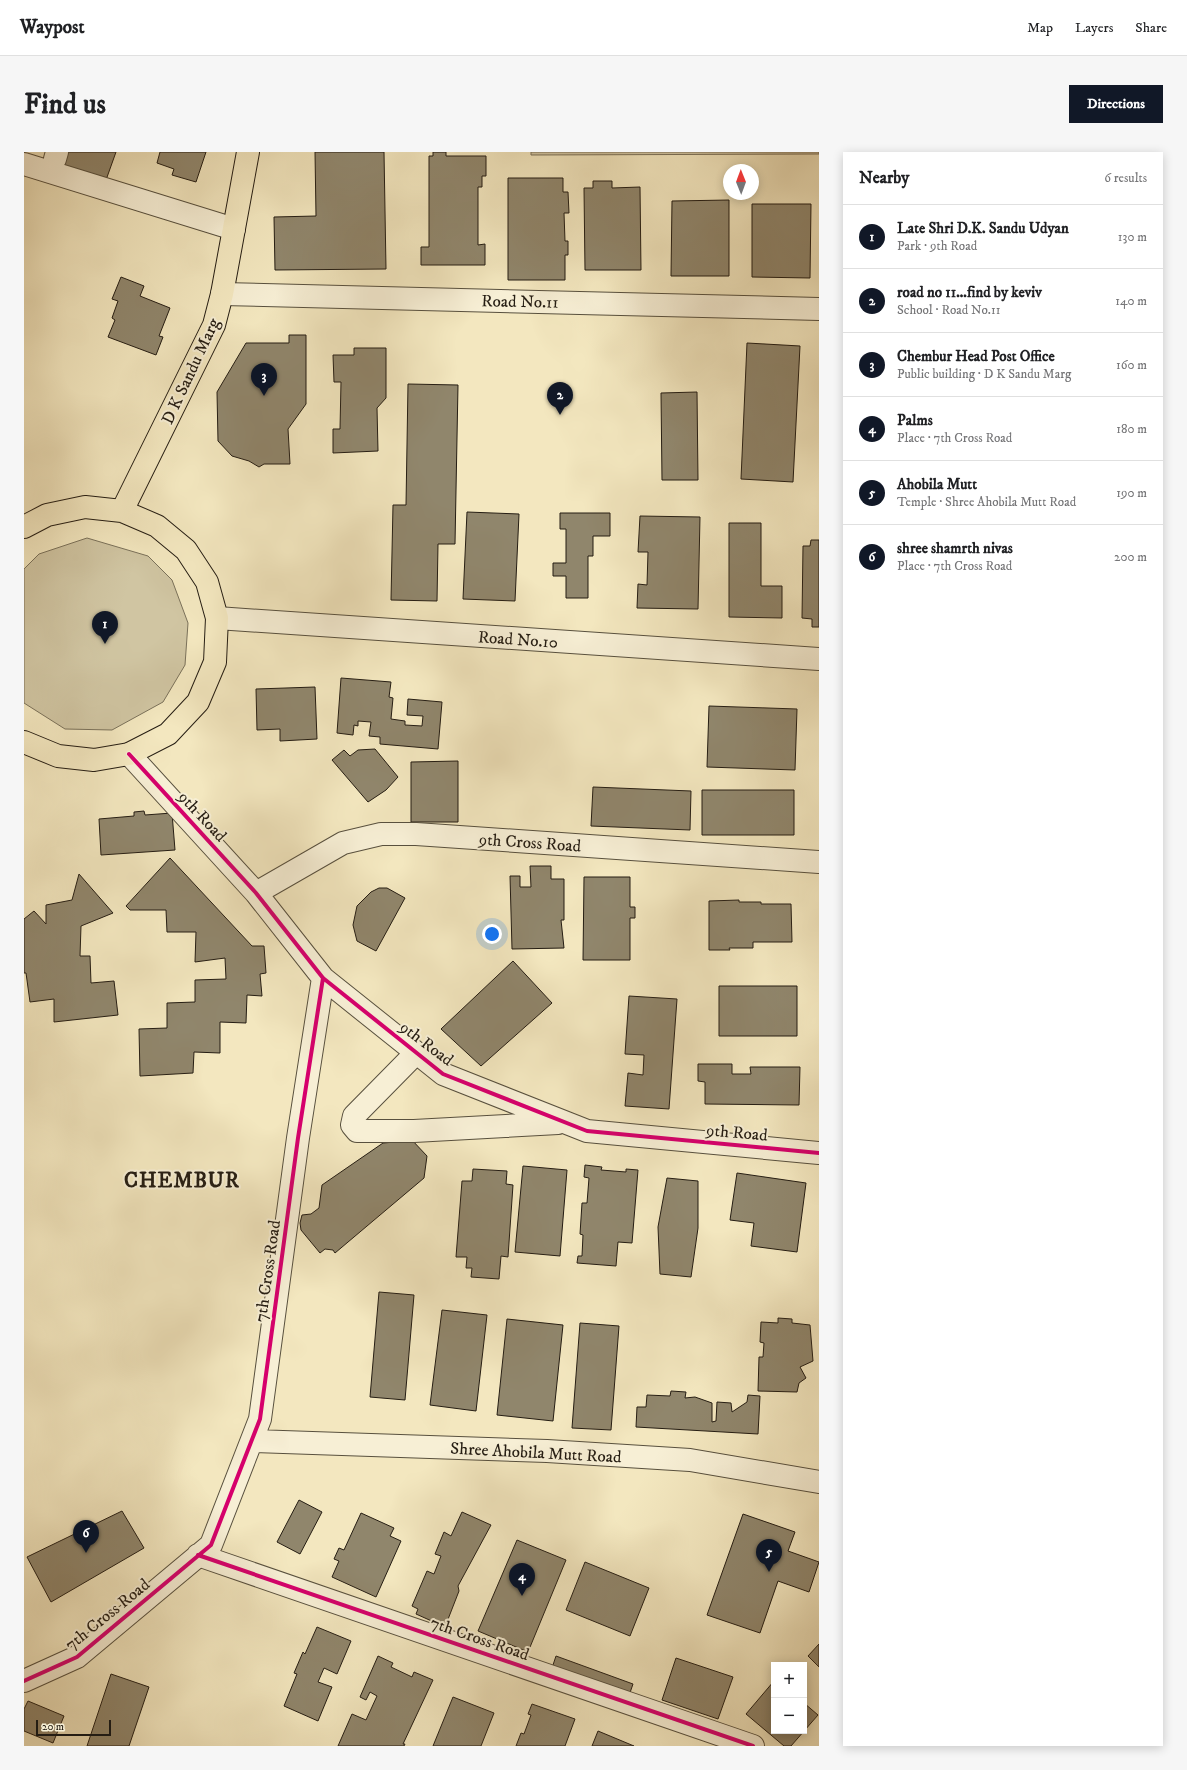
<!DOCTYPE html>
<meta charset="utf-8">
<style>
:root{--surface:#fff;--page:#f6f6f6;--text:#202124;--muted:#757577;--line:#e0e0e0;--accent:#111827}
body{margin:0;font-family:"IM FELL DW Pica",serif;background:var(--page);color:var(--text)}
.controls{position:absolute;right:12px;bottom:12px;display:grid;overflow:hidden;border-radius:0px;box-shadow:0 2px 10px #0003}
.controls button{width:36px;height:36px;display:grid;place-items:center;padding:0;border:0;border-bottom:1px solid var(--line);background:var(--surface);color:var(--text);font:20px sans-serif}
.compass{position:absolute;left:699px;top:12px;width:36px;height:36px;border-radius:50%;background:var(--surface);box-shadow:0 2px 10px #0003;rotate:359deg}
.scale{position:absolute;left:12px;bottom:10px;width:75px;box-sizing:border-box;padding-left:4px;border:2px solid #251d13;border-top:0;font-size:11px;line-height:14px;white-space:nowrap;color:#251d13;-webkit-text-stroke:3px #f7efd5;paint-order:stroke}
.you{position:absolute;left:468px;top:782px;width:14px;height:14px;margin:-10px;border:3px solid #fff;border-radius:50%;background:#1a73e8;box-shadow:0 0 0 6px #1a73e833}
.badge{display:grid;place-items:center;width:26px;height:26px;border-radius:50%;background:var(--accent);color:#fff;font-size:13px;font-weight:700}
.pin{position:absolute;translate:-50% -33px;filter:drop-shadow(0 1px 2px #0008)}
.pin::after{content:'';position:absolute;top:21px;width:14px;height:12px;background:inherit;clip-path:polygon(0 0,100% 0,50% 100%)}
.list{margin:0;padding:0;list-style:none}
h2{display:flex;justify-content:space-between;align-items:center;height:52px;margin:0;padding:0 16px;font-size:17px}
h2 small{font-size:13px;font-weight:400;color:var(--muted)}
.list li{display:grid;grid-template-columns:26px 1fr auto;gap:12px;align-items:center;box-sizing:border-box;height:64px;padding:0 16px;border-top:1px solid var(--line)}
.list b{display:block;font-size:15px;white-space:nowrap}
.list p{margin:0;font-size:13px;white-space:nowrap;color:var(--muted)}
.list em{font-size:13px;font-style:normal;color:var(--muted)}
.map{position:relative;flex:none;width:795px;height:1594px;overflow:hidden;border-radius:0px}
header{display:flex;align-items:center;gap:24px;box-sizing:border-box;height:56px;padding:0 20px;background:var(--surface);border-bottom:1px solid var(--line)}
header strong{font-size:19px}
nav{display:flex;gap:22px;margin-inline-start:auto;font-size:14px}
.intro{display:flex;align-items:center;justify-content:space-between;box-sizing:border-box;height:96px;padding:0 24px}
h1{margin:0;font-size:28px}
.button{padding:10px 18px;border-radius:0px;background:var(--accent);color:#fff;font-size:14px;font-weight:700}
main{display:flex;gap:24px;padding:0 24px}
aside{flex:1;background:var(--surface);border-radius:0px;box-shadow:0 2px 10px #0003}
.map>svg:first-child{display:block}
</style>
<header>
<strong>Waypost</strong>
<nav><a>Map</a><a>Layers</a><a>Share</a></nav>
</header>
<div class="intro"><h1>Find us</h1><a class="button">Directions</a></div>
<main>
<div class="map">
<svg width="795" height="1594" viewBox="0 0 795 1594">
<rect width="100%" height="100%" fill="#f3e7bf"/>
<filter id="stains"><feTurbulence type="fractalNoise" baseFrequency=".005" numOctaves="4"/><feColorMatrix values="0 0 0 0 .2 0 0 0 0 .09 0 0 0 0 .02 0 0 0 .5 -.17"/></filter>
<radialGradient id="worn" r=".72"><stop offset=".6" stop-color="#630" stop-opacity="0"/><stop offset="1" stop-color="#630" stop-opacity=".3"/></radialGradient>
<path fill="#d0c5a2" stroke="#7a715a" d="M507 0H795V2L507 3Z
M63 386 124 404 148 428 164 471 161 513 139 550 88 578 41 577 0 551V417L15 402Z"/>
<path fill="#90866c" stroke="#251d13" d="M41 0H92L82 28 37 12Z
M136 0H182L172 30 148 23 150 17 133 11Z
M291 0H360L362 117 251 118 250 65 292 64Z
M409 0H422V4H462V24H458V35H454V93L461 92V113H397V95H405V4H409Z
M484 26H539V40H544L545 61H540L541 89H544V103H541V128H484Z
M569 29H588V36L616 35 617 118H561L560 36H569Z
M705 48V124H647L648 49Z
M728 52H787L786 126 728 125Z
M97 125 120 134 116 144 146 156 135 184 139 185 132 203 84 185 91 168 88 166 94 149 88 147Z
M265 183H282V252L264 277 266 312H240L235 315 225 309 208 304 194 289 193 240 222 191H265Z
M723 191 776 194 769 330 717 327Z
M330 196H362V246L353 256 354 299 309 301V277H316L317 230H310L309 203H330Z
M384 232 434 233 431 392H414L413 449 367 448 369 353H382Z
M673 240 674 328H638L637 241Z
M443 360 495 362 491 449 439 447Z
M536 361H586V384H569V404H564V446H542V424H529V411H542V377H536Z
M616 364 676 365 674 457 613 456 614 432 623 433 624 400H614Z
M705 371H737V434H758V466L705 465Z
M787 388H795V475H788V467L778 466 779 394H786Z
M317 526 367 530 365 545 369 546 367 567 381 569V573L398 574 399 564 383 563 384 547 418 550 414 597 356 592V585L345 584 347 570 334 569V574L330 573 329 583 313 581Z
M291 535 293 587 256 589V577L233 578 232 537Z
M685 554 773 557 771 618 683 615Z
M351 597 374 625 362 638 344 650 308 608 320 598 326 604 334 598Z
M434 609V670H387V610Z
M569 635 667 639 666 678 567 674Z
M678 638H770V683H678Z
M120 659 121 663 148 661 151 698 77 703 75 667 110 664V660Z
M146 706 228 794H240L242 821 236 822 238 844 223 843 222 871 196 870V901L170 900 169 921 116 924 115 877 143 876V851L171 850V828L202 827 201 806 171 810 172 780H143L142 758H106L102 754Z
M506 714H527V727H540V768H537L540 796 488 797 486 724H496V735H507Z
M55 722 89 761 57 774 56 804H66L67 831 90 829 94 863 30 870V847L6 850 2 821H0V767L10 759 22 772V753L48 748Z
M560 725H606V755H611V766H606V808H559Z
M355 736H363L381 746 352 799 333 789 329 773 333 754 347 740Z
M715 748V750H737V752H767L768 790H729V796H705L706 798H685V749Z
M489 809 528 851 457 914 417 877Z
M695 834H773V884H695Z
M605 844 653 847 645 957 601 954 604 921 619 923 620 903 601 902Z
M674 912H708V922H727L726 915H776L775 953 681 952V930L674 929Z
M373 986 387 987 403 1004 400 1026 311 1101 309 1098 301 1097 296 1101 277 1078 276 1071 278 1063 287 1062 295 1056 298 1033 359 991 371 990Z
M561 1013 578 1015 577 1018 602 1020V1017L614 1018 608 1091 594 1090 592 1114 553 1111 554 1104H558L559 1083 556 1082 558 1051H563L565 1026 560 1025Z
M499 1014 543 1018 536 1104 491 1100Z
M449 1017 483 1019 482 1032 489 1033 484 1105 477 1104 475 1127 447 1125 448 1116H442L443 1105H432L438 1029H448Z
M713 1021 782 1031 773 1100 727 1094 730 1071 706 1068Z
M643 1026 674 1029V1076L667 1125 636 1122 634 1075Z
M355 1140 390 1143 381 1248 346 1245Z
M418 1158 463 1163 452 1259 406 1253Z
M754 1166 768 1167V1171L786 1173 789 1209 776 1215 782 1226 775 1231 773 1240 734 1239 735 1205H739L740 1191 736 1190 737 1170 754 1171Z
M483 1167 539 1173 529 1269 473 1263Z
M556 1171 595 1174 587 1278 548 1276Z
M647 1239 662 1240 661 1246 671 1245 688 1251V1270L692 1269 693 1250 707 1251 708 1260 723 1250 724 1243 736 1244 734 1282 612 1275 613 1255H622L623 1243 646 1244Z
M275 1348 298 1360 276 1402 253 1390Z
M98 1359 120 1396 27 1450 3 1405Z
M438 1360 467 1373 434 1434 435 1439 421 1475 392 1462 394 1457 388 1454 403 1419 410 1422 417 1404 411 1402 420 1380 427 1384Z
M337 1361 370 1376 366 1384 377 1389 352 1445 308 1425 315 1409 310 1407 315 1396 320 1398Z
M719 1362 771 1380 764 1399 795 1410 785 1440 754 1429 736 1481 683 1463Z
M493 1388 542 1408 504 1500 454 1479Z
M561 1410 625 1436 606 1484 542 1458Z
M293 1475 327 1489 313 1522 300 1516 294 1530 308 1535 294 1569 260 1554 273 1522 270 1521 279 1500 281 1502Z
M795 1492V1515L784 1504Z
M354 1504 369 1511 367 1515 388 1525 390 1520 409 1528 379 1592H381L380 1594H314L328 1562 342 1568 353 1544 346 1540 342 1548 336 1545Z
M532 1504 609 1532 601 1555 524 1528Z
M652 1506 709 1525 694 1567 638 1548Z
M87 1522 125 1535 105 1594H63Z
M750 1529V1579H780V1551L794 1563 767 1594H760L722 1562Z
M429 1545 470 1561 457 1594H409Z
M4 1549 40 1564 29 1591 0 1579V1557Z
M508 1552 551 1567 541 1594H492L497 1581 500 1582 507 1563 504 1562Z
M574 1579 610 1594H568Z"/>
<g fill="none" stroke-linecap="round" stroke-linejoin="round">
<g stroke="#58503e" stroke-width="24">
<path id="minor" d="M31 7 33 0
M0 12 210 77
M198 142 795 157
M193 466 795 507
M105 602 232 741 299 826 419 922 563 979 795 1001
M232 741 319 691 357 682H392L795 710
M392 901 330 964 328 973 333 979H390L534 971
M228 1289 523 1299 666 1308 795 1330
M174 1403 729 1594
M0 1529 53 1505 187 1393 236 1267 274 986 299 826"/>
</g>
<g stroke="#251d13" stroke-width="24">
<path id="major" d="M98 359 190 173 198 142 224 0
M0 375 23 363 61 355 98 359 133 374 162 398 183 430 193 466 191 510 174 550 144 582 105 602 70 608 34 604 0 590"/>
</g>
<use href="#minor" stroke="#f7efd5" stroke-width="22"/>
<use href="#major" stroke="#f3e7bf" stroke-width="22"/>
<g stroke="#f7efd5" stroke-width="6">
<path id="cycleway" d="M105 602 232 741 299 826 419 922 563 979 795 1001
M174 1403 729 1594
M0 1529 53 1505 187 1393 236 1267 274 986 299 826"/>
</g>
<use href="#cycleway" stroke="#d6006c" stroke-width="4"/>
</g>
<g text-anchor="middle" stroke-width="4" stroke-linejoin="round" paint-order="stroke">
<g font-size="17" fill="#251d13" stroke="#f7efd5">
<text transform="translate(496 149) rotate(1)" y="6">Road No.11</text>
<text transform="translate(166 219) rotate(-65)" y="6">D K Sandu Marg</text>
<text transform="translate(494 487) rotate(4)" y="6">Road No.10</text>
<text transform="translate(179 664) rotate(47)" y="6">9th Road</text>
<text transform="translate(506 690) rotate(4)" y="6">9th Cross Road</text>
<text transform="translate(403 891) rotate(37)" y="6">9th Road</text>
<text transform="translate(713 980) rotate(5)" y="6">9th Road</text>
<text transform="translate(243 1119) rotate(-82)" y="6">7th Cross Road</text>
<text transform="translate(512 1300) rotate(3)" y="6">Shree Ahobila Mutt Road</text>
<text transform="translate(83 1462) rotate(-39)" y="6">7th Cross Road</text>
<text transform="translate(456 1486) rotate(19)" y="6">7th Cross Road</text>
</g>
<g font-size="21" font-weight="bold" letter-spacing="1" fill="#251d13" stroke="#f7efd5">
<text x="158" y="1035">CHEMBUR</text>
</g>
</g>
<rect width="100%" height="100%" filter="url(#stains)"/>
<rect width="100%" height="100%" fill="url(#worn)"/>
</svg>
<div class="controls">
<button>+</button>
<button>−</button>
</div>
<svg class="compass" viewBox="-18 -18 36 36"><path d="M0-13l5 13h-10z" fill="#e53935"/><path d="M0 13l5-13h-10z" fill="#757577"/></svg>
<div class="scale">20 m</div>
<div class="you"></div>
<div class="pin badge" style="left:81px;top:492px">1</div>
<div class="pin badge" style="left:536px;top:263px">2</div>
<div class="pin badge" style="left:240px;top:244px">3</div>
<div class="pin badge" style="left:498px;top:1444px">4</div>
<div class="pin badge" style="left:745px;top:1420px">5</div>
<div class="pin badge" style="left:62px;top:1401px">6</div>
</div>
<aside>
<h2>Nearby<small>6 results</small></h2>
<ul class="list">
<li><span class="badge">1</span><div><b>Late Shri D.K. Sandu Udyan</b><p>Park · 9th Road</p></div><em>130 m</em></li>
<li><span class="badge">2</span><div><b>road no 11...find by keviv</b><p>School · Road No.11</p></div><em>140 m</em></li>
<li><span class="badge">3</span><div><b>Chembur Head Post Office</b><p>Public building · D K Sandu Marg</p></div><em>160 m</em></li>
<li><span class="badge">4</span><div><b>Palms</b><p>Place · 7th Cross Road</p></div><em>180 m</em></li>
<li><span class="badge">5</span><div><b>Ahobila Mutt</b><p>Temple · Shree Ahobila Mutt Road</p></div><em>190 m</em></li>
<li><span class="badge">6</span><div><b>shree shamrth nivas</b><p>Place · 7th Cross Road</p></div><em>200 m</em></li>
</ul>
</aside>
</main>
